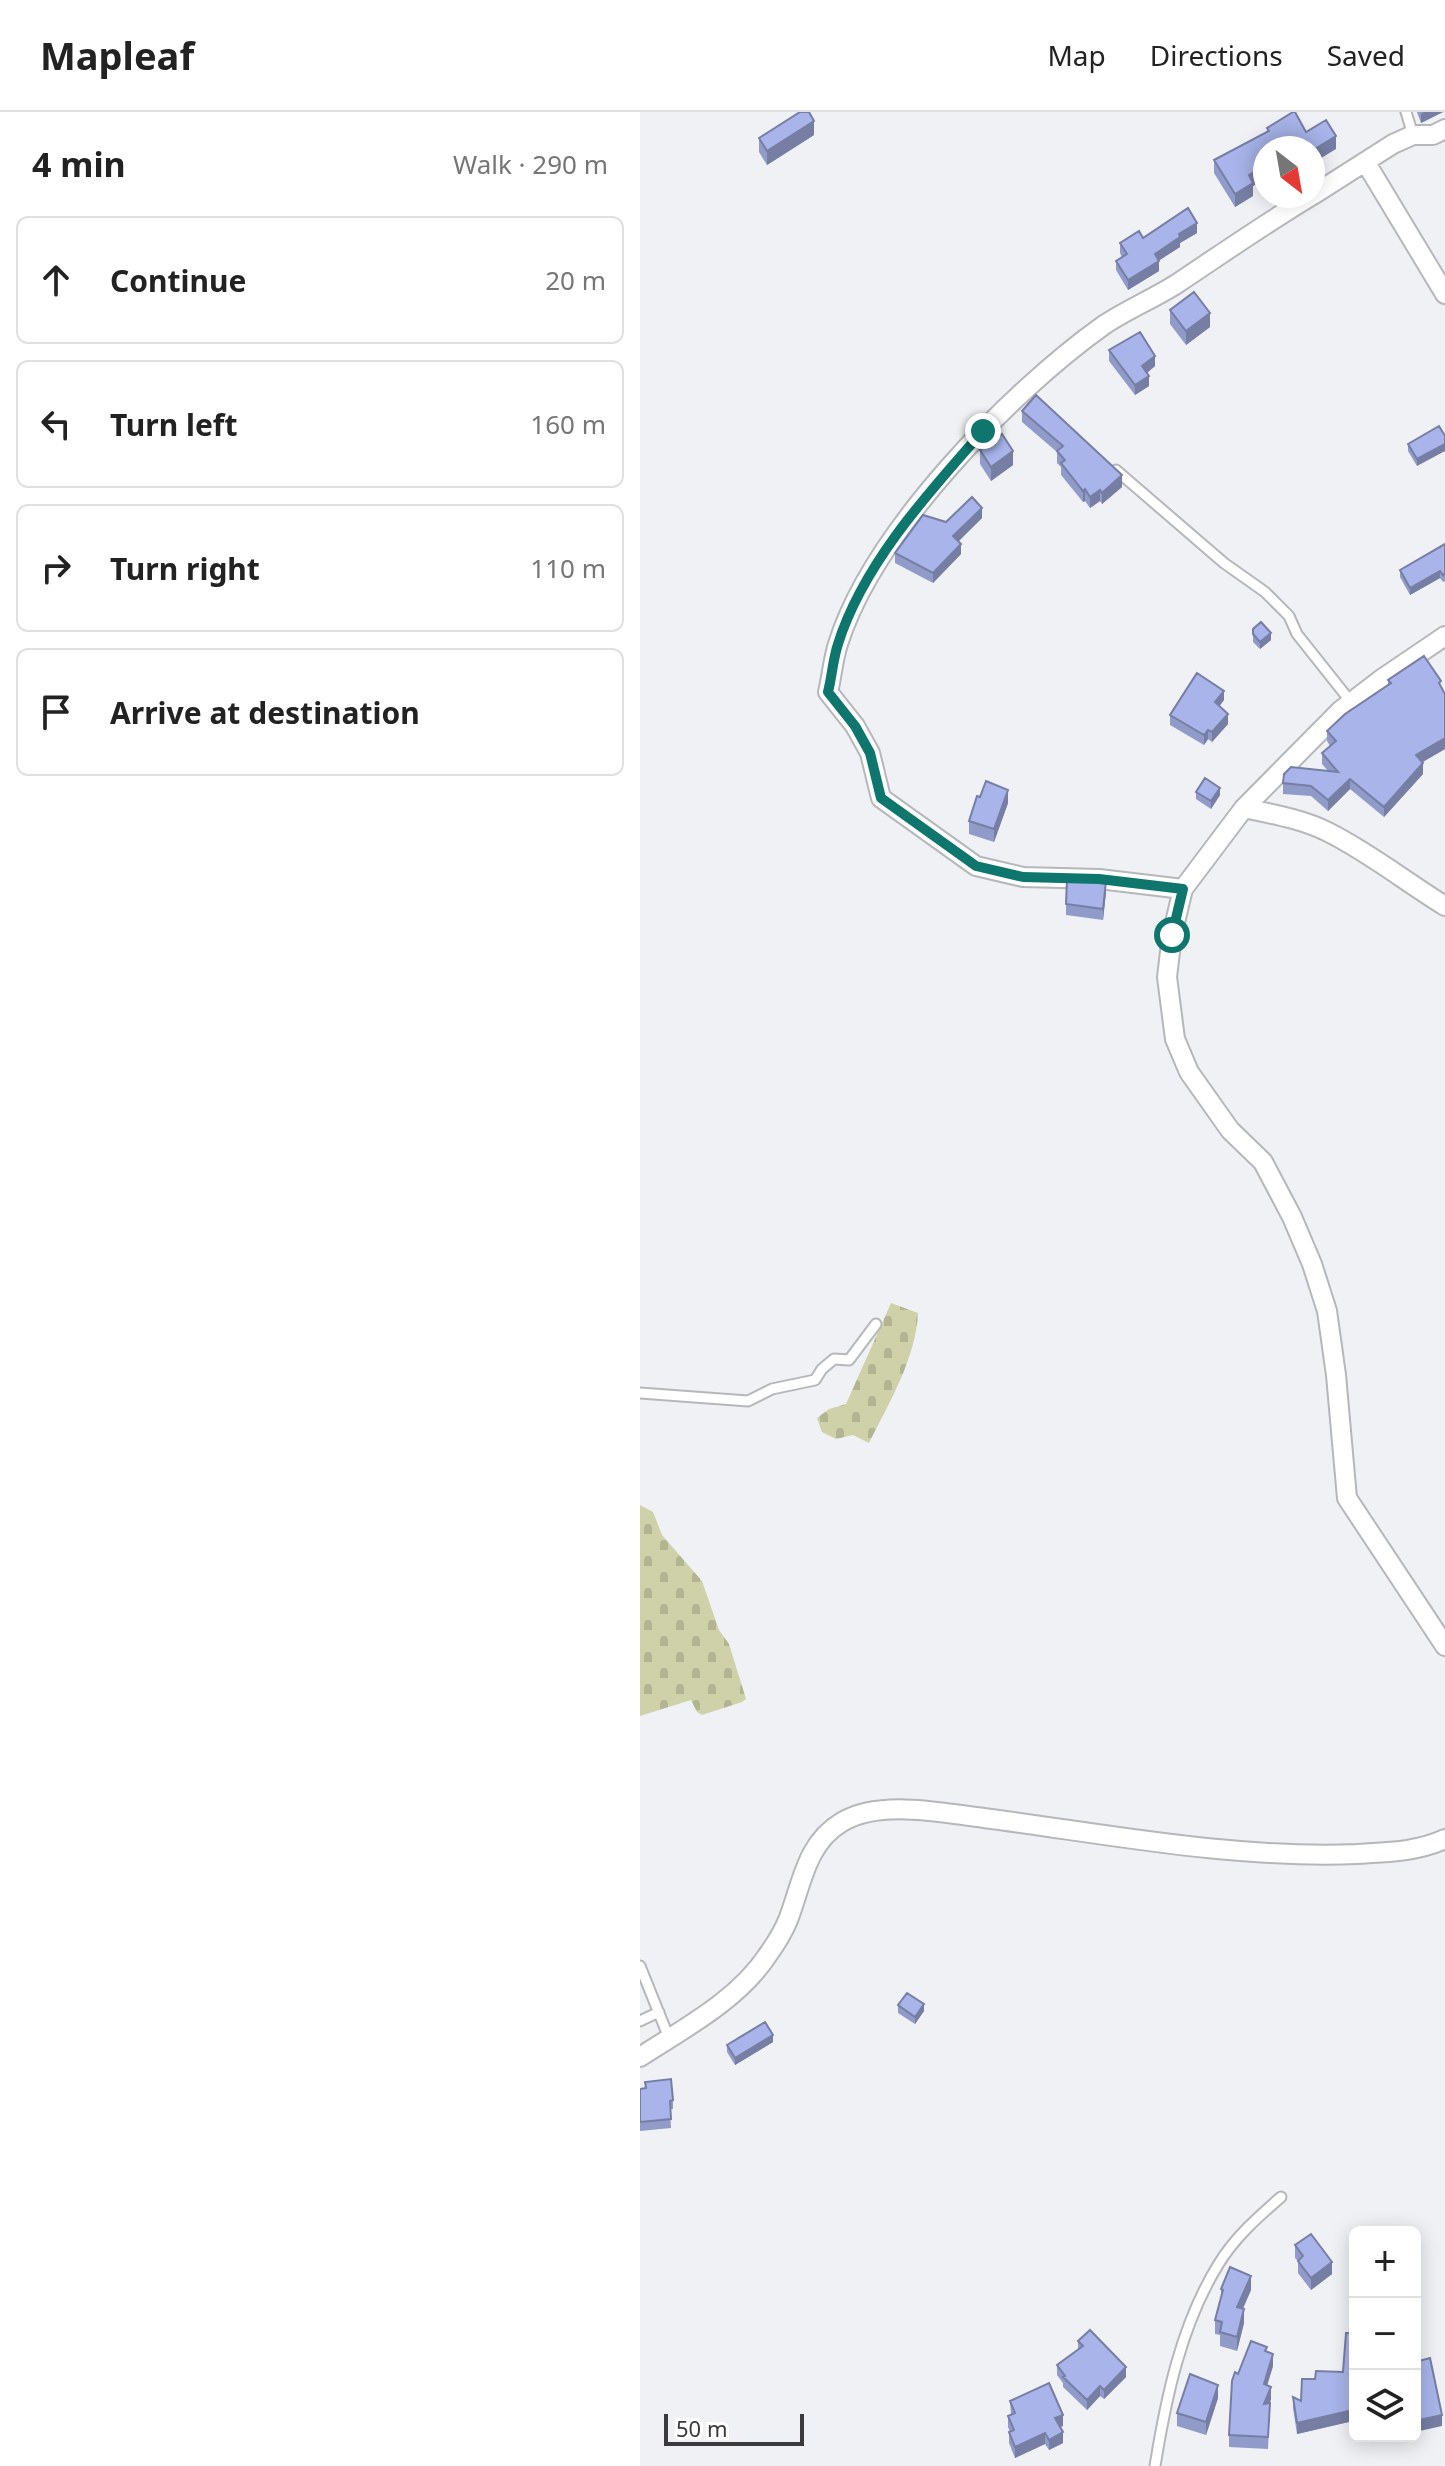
<!DOCTYPE html>
<meta charset="utf-8">
<style>
:root{--surface:#fff;--page:#f2f2f2;--text:#222;--muted:#767676;--line:#e0e0e0}
body{margin:0;font-family:"Noto Sans",sans-serif;background:var(--page);color:var(--text)}
.controls{position:absolute;right:24px;bottom:24px;display:grid;overflow:hidden;border-radius:12px;box-shadow:0 4px 20px #0003}
.controls button{width:72px;height:72px;display:grid;place-items:center;padding:0;border:0;border-bottom:2px solid var(--line);background:var(--surface);color:var(--text);font:40px sans-serif}
.compass{position:absolute;left:613px;top:24px;width:72px;height:72px;border-radius:50%;background:var(--surface);box-shadow:0 4px 20px #0003;rotate:149deg}
.scale{position:absolute;left:24px;bottom:20px;width:140px;box-sizing:border-box;padding-left:8px;border:4px solid #3a3a3c;border-top:0;font-size:22px;line-height:28px;white-space:nowrap;color:#3a3a3c;-webkit-text-stroke:6px #fff;paint-order:stroke}
.stop{position:absolute;width:24px;height:24px;margin:-18px;border:6px solid #0f766e;border-radius:50%;background:#fff}
.stop.end{background:#0f766e;border-color:#fff;box-shadow:0 2px 8px #0008}
.list{margin:0;padding:0;list-style:none}
h2{display:flex;justify-content:space-between;align-items:center;height:104px;margin:0;padding:0 32px;font-size:34px}
h2 small{font-size:26px;font-weight:400;color:var(--muted)}
.list li{display:grid;grid-template-columns:52px 1fr auto;gap:24px;align-items:center;box-sizing:border-box;height:128px;margin:0 16px 16px;padding:0 16px;border:2px solid var(--line);border-radius:12px}
.list b{display:block;font-size:30px;white-space:nowrap}
.list em{font-size:26px;font-style:normal;color:var(--muted)}
.icon{flex:none;width:44px;height:44px;fill:none;stroke:currentColor;stroke-width:2;stroke-linecap:round;stroke-linejoin:round}
.map{position:relative;flex:none;width:805px;height:2354px;overflow:hidden}
header{display:flex;align-items:center;gap:48px;box-sizing:border-box;height:112px;padding:0 40px;background:var(--surface);border-bottom:2px solid var(--line)}
header strong{font-size:38px}
nav{display:flex;gap:44px;margin-inline-start:auto;font-size:28px}
main{display:flex}
aside{flex:1;background:var(--surface)}
.map>svg:first-child{display:block}
</style>
<header>
<strong>Mapleaf</strong>
<nav><a>Map</a><a>Directions</a><a>Saved</a></nav>
</header>
<main>
<aside>
<h2>4 min<small>Walk · 290 m</small></h2>
<ul class="list">
<li><svg class="icon" aria-label="ahead" viewBox="0 0 24 24"><path d="M12 20V5M6 11l6-6 6 6"/></svg><div><b>Continue</b></div><em>20 m</em></li>
<li><svg class="icon" aria-label="left" viewBox="0 0 24 24"><path d="M17 20v-9H6M10 6l-5 5 5 5"/></svg><div><b>Turn left</b></div><em>160 m</em></li>
<li><svg class="icon" aria-label="right" viewBox="0 0 24 24"><path d="M7 20v-9h11M14 6l5 5-5 5"/></svg><div><b>Turn right</b></div><em>110 m</em></li>
<li><svg class="icon" aria-label="arrive" viewBox="0 0 24 24"><path d="M6 21V4h12l-3 4 3 4H6"/></svg><div><b>Arrive at destination</b></div></li>
</ul>
</aside>
<div class="map">
<svg width="805" height="2354" viewBox="0 0 805 2354">
<defs>
<pattern id="cemetery-stones" width="16" height="16" patternUnits="userSpaceOnUse" patternTransform="scale(2)"><rect width="16" height="16" fill="#cfd1a9"/><path d="M2 7V4a2 2 0 0 1 4 0v3zM10 15v-3a2 2 0 0 1 4 0v3z" fill="#b2b492"/></pattern>
</defs>
<rect width="100%" height="100%" fill="#f0f1f5"/>
<path fill="url(#cemetery-stones)" d="M251 1191 278 1201C276 1246 249 1291 229 1331L213 1323 196 1327 182 1320 177 1306 189 1297 206 1292Z
M0 1393 13 1400 22 1423 62 1469 79 1518 89 1532 106 1587 102 1590 62 1603 57 1600 51 1588 0 1604Z"/>
<g fill="none" stroke-linecap="round" stroke-linejoin="round">
<g stroke="#b6b7ba" stroke-width="13">
<path id="lane" d="M766 0 773 23
M476 358 584 451 625 480 649 504 657 522 711 590
M0 1281 108 1289 132 1277 175 1268 182 1257 194 1247 209 1248 236 1212
M0 1854 29 1926
M0 1909 19 1900
M515 2354C526 2286 541 2213 578 2153 594 2126 618 2105 641 2085"/>
</g>
<g stroke="#b6b7ba" stroke-width="22">
<path id="street" d="M726 51 805 182
M673 83 753 32 773 23H793L805 17
M805 524 743 566 700 599 604 696 543 777 532 823 527 865 535 927 549 960 590 1018 623 1050 652 1105 672 1152 687 1199 696 1263 707 1386 805 1534
M604 696C632 702 662 707 688 720 730 741 766 770 805 794
M543 777 459 767 383 765 336 754 241 686 230 641 215 614 188 580C192 564 193 547 198 532 233 420 370 280 464 213 488 197 515 186 538 171 583 141 626 111 671 84
M0 1945C43 1917 98 1888 127 1844 135 1833 143 1820 148 1808 162 1772 166 1731 202 1710 240 1687 302 1701 344 1706 467 1722 592 1747 717 1742 747 1740 777 1740 805 1727"/>
</g>
<use href="#lane" stroke="#fff" stroke-width="9"/>
<use href="#street" stroke="#fff" stroke-width="18"/>
</g>
<path fill="#909bc9" d="M777 0H803L781 11Z
M627 16 666 20 696 37 625 36V66L613 74V84L595 95 574 61V48L627 20Z
M174 23 127 53 119 40V26Z
M557 121 540 131V135L518 149 519 159 488 178 476 158V149L482 145 480 141V131L503 126Z
M530 198 570 215 546 233 530 212Z
M469 238 515 254 507 261 509 274 495 283 469 249Z
M382 299 482 375 462 392 460 389 450 396 445 389 443 390 421 363V355L417 351V340L382 310Z
M799 314 777 354 768 339V332Z
M340 338 373 353 351 369 340 352Z
M342 406 318 429 321 442 293 471 255 451V441L306 410Z
M805 432V469L803 470 800 466 770 483 760 465V458Z
M613 517 631 528 620 537 613 530Z
M748 568 801 574 805 582V637L782 650 783 662 744 705 710 677 688 699 671 684 643 682V671L688 659 682 652V641L690 634 687 629V619L748 573Z
M584 588 579 594 588 612 572 630 568 627 564 633 530 613V603Z
M556 680 580 683 571 697 556 687Z
M340 685 368 691 354 730 329 722V709Z
M466 780 463 808 426 803V792Z
M258 1893 284 1899 275 1912 258 1901Z
M133 1930 95 1953 87 1940V1933Z
M5 1970 33 1988V1997H30L31 2016 0 2019V1977L5 1976Z
M655 2133 692 2162 671 2178 658 2161V2149L655 2146Z
M581 2177 611 2178 603 2197 604 2211 597 2239 580 2234V2223L575 2222V2208L581 2189Z
M715 2221 714 2313 713 2309 657 2322 653 2296V2285L661 2289 675 2267 703 2260Z
M438 2229 486 2265 464 2287 460 2284 447 2298 423 2275V2271L417 2263V2253L438 2238Z
M627 2239 633 2254 627 2273 631 2287 630 2291 628 2337 589 2335V2323L598 2262Z
M578 2286 566 2323 537 2314V2301Z
M370 2289 423 2314 420 2315 423 2331 409 2338 405 2332 375 2346 369 2331V2320H370L368 2315V2304L371 2303Z"/>
<path fill="#767ea4" d="M784 0H803L781 11V2Z
M174 9V23L127 53V39Z
M696 24V37L673 51V38Z
M625 53V66L613 74V84L595 95V82L609 63Z
M557 111V121L540 131V135L515 151V142L539 122Z
M519 149V159L488 178V168Z
M570 201V215L546 233V219Z
M515 244V254L502 265V254Z
M509 264V274L495 283V273Z
M805 332V339L777 354V347Z
M373 339V353L351 369V355Z
M482 363V375L462 392V381Z
M445 377V389L443 390V379Z
M460 378V389L450 396V385Z
M342 396V406L313 435V424Z
M321 432V442L293 471V461Z
M800 459V466L770 483V476Z
M631 521V528L620 537V530Z
M584 579V588L575 600V590Z
M588 602V612L572 630V620Z
M568 618V627L564 633V623Z
M805 626V637L776 654V643Z
M783 651V662L744 705V695Z
M710 667V677L688 699V688Z
M580 676V683L571 697V689Z
M368 678V691L354 730V717Z
M466 769V780L463 808V797Z
M284 1892V1899L275 1912V1905Z
M133 1923V1930L95 1953V1946Z
M692 2150V2162L671 2178V2166Z
M611 2164V2178L597 2209V2195Z
M604 2197V2211L597 2239V2225Z
M633 2242V2254L624 2284V2272Z
M486 2255V2265L464 2287V2278Z
M578 2273V2286L566 2323V2310Z
M460 2274V2284L447 2298V2288Z
M631 2275V2287L624 2304V2292Z
M713 2298V2309L657 2322V2311Z
M423 2303V2314L415 2317V2306Z
M802 2303V2314L775 2320V2309Z
M423 2320V2331L409 2338V2328Z
M405 2321V2332L375 2346V2335Z"/>
<path fill="#a8b4ea" stroke="#767ea4" stroke-width="2" d="M160 0H169L174 9 127 39 119 26Z
M653 0H655L666 20 686 8 696 24 673 38V36H666L662 31 653 36H625V53L609 63 613 71 595 82 574 48 629 19 627 16Z
M548 96 557 111 539 122 540 125 515 142 519 149 488 168 476 149 487 142 480 131 499 119 503 126Z
M554 180 570 201 546 219 530 198Z
M500 220 515 244 502 254 509 264 495 273 469 238Z
M396 283 482 363 462 381 460 378 450 385 445 377 443 379 421 351 425 348 417 339 423 334 382 299Z
M799 314 805 324V332L777 347 768 332Z
M362 322 373 339 351 355 340 338Z
M332 385 342 396 313 424 321 432 293 461 255 441 283 403 306 410Z
M805 432V461L803 463 800 459 770 476 760 458Z
M621 510 631 521 620 530 613 522V517Z
M784 544 801 569 799 571 805 582V626L776 643 783 651 744 695 710 667 688 688 671 674 643 671 644 662 651 655 698 660 682 641 696 629 687 619 705 602 751 571 748 568Z
M557 561 584 579 575 590 588 602 572 620 568 618 564 623 530 603Z
M565 666 580 676 571 689 556 680Z
M346 669 368 678 354 717 329 709 337 684 340 685Z
M427 767 466 769 463 797 426 792Z
M267 1881 284 1892 275 1905 258 1893Z
M125 1910 133 1923 95 1946 87 1933Z
M31 1967 33 1988 30 1989 31 2007 0 2010V1977L6 1976 5 1970Z
M671 2122 692 2150 671 2166 658 2149 663 2144 655 2133Z
M590 2155 611 2164 597 2195 604 2197 597 2225 580 2220 582 2210 575 2208 583 2178 581 2177Z
M450 2218 486 2255 464 2278 460 2274 447 2288 423 2265 425 2264 417 2253 443 2234 438 2229Z
M706 2221H715V2302H714L713 2298 657 2311 653 2285 661 2289 662 2267H675L676 2259 703 2260Z
M611 2229 627 2235 625 2239 633 2242 624 2272 631 2275 624 2292 630 2291 628 2325 589 2323 592 2269 595 2260 598 2262Z
M790 2246 802 2303 775 2309V2250Z
M550 2262 578 2273 566 2310 537 2301Z
M409 2271 423 2303 415 2306 423 2320 409 2328 405 2321 375 2335 369 2320 374 2318 368 2304 375 2301 370 2289Z"/>
<g fill="none" stroke-linecap="round" stroke-linejoin="round">
<path stroke="#0f766e" stroke-width="10" d="M343 319C289 380 223 452 198 532 193 547 192 564 188 580L215 614 230 641 241 686 336 754 383 765 459 767 543 777 532 823"/>
</g>
</svg>
<div class="controls">
<button>+</button>
<button>−</button>
<button><svg class="icon" aria-label="layers" viewBox="0 0 24 24"><path d="M12 4l9 5-9 5-9-5zM3 14l9 5 9-5"/></svg></button>
</div>
<svg class="compass" viewBox="-18 -18 36 36"><path d="M0-13l5 13h-10z" fill="#e53935"/><path d="M0 13l5-13h-10z" fill="#767676"/></svg>
<div class="scale">50 m</div>
<div class="stop" style="left:532px;top:823px"></div>
<div class="stop end" style="left:343px;top:319px"></div>
</div>
</main>
